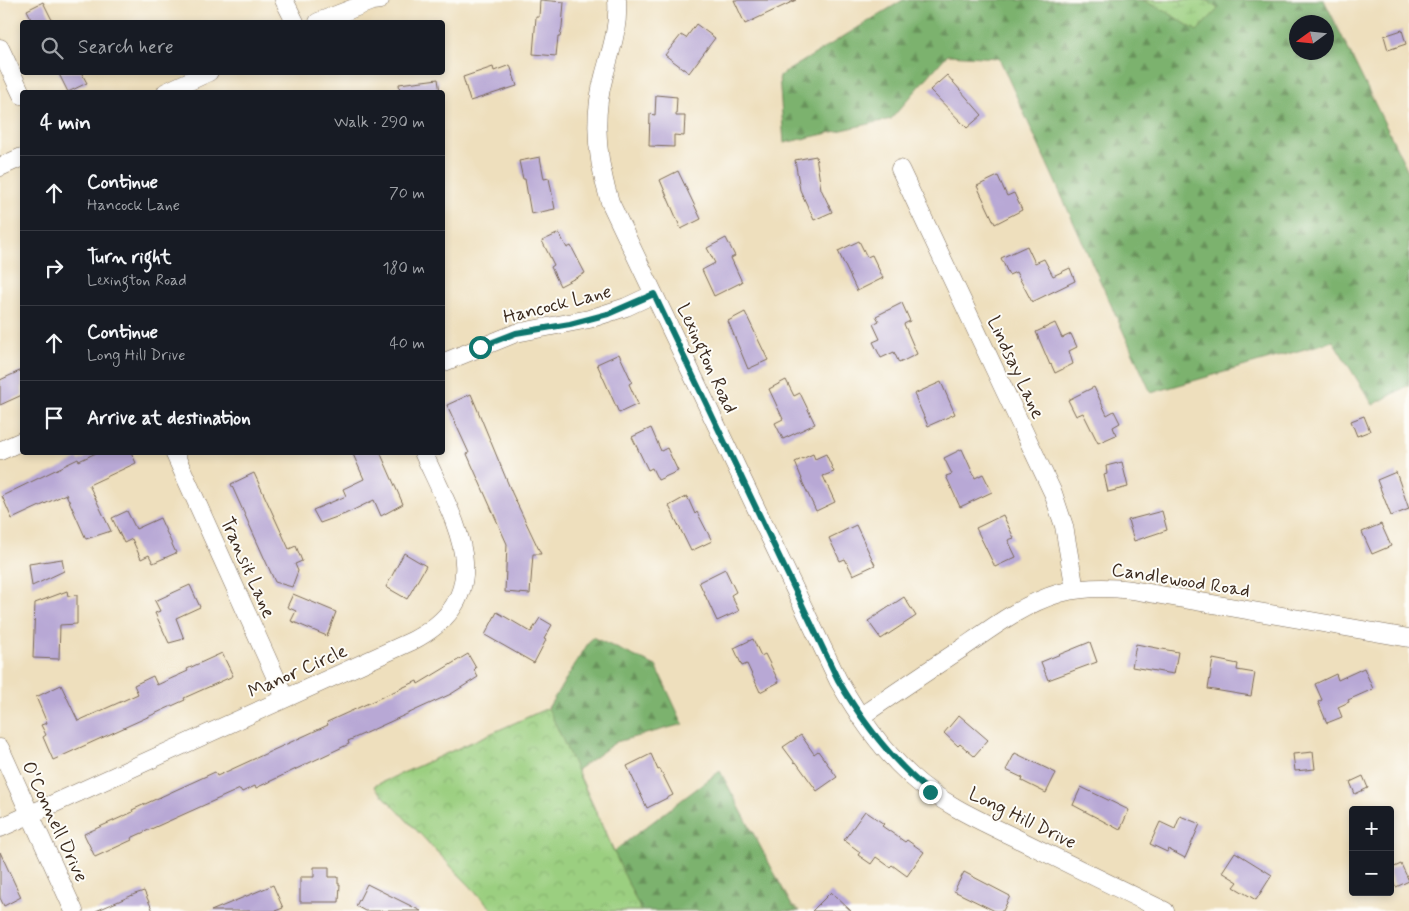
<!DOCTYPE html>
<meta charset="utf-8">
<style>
:root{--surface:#171b24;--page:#242831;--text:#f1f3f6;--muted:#9ea1a6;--line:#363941}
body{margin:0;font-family:Mynerve,sans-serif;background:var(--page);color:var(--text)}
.controls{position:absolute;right:15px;bottom:15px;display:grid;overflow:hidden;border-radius:5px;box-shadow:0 2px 8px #0003}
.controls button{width:45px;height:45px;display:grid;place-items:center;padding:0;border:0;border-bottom:1px solid var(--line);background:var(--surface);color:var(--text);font:25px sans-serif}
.compass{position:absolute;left:1289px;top:15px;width:45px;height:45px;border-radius:50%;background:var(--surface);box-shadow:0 2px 8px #0003;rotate:255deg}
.stop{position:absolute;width:15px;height:15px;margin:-11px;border:4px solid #0f766e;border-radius:50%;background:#fff}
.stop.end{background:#0f766e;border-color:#fff;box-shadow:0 1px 5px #0008}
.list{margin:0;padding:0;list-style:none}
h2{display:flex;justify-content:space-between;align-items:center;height:65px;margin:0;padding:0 20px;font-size:21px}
h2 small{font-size:16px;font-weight:400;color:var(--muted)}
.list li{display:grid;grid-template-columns:32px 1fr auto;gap:15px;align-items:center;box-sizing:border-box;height:75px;padding:0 20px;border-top:1px solid var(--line)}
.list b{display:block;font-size:19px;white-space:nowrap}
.list p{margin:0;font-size:16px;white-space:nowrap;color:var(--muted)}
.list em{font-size:16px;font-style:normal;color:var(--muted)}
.icon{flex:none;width:28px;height:28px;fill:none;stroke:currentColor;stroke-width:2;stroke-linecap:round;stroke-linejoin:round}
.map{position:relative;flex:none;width:1409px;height:911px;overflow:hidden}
.search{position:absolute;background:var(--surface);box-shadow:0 2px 8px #0003;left:20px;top:20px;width:425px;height:55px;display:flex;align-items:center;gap:12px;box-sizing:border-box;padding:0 18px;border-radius:5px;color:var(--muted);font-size:19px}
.panel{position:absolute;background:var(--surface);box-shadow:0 2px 8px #0003;left:20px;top:90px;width:425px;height:365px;border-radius:5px}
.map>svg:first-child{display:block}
</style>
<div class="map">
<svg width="1409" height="911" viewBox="0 0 1409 911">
<defs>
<pattern id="forest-firs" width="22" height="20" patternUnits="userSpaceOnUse" patternTransform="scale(1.25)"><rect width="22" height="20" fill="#7cb26e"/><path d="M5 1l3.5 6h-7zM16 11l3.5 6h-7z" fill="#67915a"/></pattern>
<pattern id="wetland-marsh" width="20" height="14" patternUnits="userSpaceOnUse" patternTransform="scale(1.25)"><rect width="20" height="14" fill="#9bcf80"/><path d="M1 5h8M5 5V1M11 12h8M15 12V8" fill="none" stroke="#86b26e"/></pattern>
<pattern id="park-crowns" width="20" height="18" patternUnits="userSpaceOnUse" patternTransform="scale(1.25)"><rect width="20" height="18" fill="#9bcf80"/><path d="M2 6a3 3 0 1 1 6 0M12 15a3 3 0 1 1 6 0" fill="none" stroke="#86b26e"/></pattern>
</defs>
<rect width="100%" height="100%" fill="#fdfcf7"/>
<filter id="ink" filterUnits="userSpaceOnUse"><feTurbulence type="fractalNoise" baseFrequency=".02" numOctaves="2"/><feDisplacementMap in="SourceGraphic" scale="10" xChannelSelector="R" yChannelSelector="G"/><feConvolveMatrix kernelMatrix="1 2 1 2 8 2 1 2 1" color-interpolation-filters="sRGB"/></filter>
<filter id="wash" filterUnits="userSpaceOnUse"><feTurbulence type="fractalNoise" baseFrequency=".0096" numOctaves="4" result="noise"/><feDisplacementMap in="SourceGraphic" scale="20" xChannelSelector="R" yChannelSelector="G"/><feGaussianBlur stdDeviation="1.12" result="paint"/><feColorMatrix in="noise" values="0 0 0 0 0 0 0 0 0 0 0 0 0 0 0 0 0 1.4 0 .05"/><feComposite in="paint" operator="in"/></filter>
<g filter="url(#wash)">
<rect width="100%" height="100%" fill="#eedfbd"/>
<path fill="url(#forest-firs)" stroke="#5c6e46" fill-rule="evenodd" d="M903 0H1324L1409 173V385L1373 405 1333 341 1151 393 999 58 947 55 891 119 784 143 779 76ZM1296 22H1326V52H1296Z
M592 637 656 666 683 724 616 742 577 770 614 851 720 771 792 906 800 911H494L374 786 548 708Z"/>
<path fill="url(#wetland-marsh)" stroke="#6b7c4f" d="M1142 0H1207L1218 9 1197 31 1165 11Z"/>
<path fill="url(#park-crowns)" stroke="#6b7c4f" d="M548 708 641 911H494L374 786Z"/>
<g id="blocks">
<path fill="#b8a8d5" d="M540 0 564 2 562 27 560 37H558L556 56 533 54 536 17H539Z
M734 0H796L745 24Z
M43 2 53 22H33L27 10Z
M696 24 715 38 689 73 665 55 681 35 686 38Z
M1402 30 1406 44 1388 50 1384 36Z
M510 65 517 86 470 101 463 77 493 67 494 71Z
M58 72H81L87 83 68 92Z
M947 75 982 115 967 128 930 90Z
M438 79 440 92H400L399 84Z
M656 95 677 97 676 116H685L684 136 674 135V147L649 146 650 114 655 115Z
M816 156 821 189 832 212 814 220 800 190 795 160Z
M540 157 544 179 549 178 555 209 531 214 525 179H523L519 161Z
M678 171 701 219 681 229 660 180Z
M998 176 1007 196 1014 193 1022 210 995 224 977 186Z
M559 233 567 248 571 246 585 273 560 286 551 267 554 265 542 241Z
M726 238 735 256 731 258 742 282 714 296 702 270 715 263 707 248Z
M859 241 867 257 872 255 883 278 857 291 838 251Z
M1027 246 1035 263 1044 259 1053 276 1070 268 1075 281 1032 302 1016 272 1009 275 1001 258Z
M902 303 910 321 904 324 917 354 899 363 894 352 881 358 873 342 880 339 873 324 879 321 876 316Z
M745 312 768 360 748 369 728 321Z
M1055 323 1062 338 1071 334 1077 347 1069 351 1073 364 1055 373 1051 364 1050 365 1036 332Z
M619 354 632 382 629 384 638 404 619 413 597 364Z
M22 370V395L0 405V380Z
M786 380 794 396 800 393 815 424 783 439 775 423 783 419 769 389Z
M941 382 955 414 928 426 914 394Z
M1094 387 1107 415 1114 411 1120 423 1113 427 1116 435 1098 443 1083 413 1076 416 1068 400Z
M471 394 512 493 541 554H533L530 594 505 592 507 544 467 454 469 453 447 405Z
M1364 416 1370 431 1357 436 1351 421Z
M651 428 661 451 667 448 678 471 658 480 652 468 648 470 632 437Z
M962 449 975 478 983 474 992 492 960 507 946 476 952 474 944 458Z
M98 452H131L136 463 89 485 111 531 86 539 66 494 12 519 2 496 78 459 79 461Z
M352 452H380L403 504 381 516 374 500 345 514 320 523 313 510 346 496 343 489 364 479Z
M813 454 815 459 826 454 834 472 823 476 835 502 816 511 801 479H802L795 462Z
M1122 462 1128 487 1108 492 1104 475 1107 474 1106 466Z
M1396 472 1409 509 1391 516 1377 480Z
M254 473 289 549 296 546 302 561 295 564 298 571 292 587 275 582 231 484Z
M687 496 695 514 697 512 712 541 691 551 669 506Z
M127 511 136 529 160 518 176 553 153 563 149 555 141 559 132 539 124 543 112 518Z
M1162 511 1167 530 1134 541 1128 520Z
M1003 515 1014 538 1008 540 1016 557 995 567 976 528Z
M1381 524 1391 546 1372 554 1362 532Z
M856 525 875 565 853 575 845 559 840 561 829 538Z
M404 553 426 566 407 599 386 587Z
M62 559 64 571 32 586 29 564Z
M725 569 736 592 731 595 739 611 717 621 699 582Z
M190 585 200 607 176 618 184 639 169 643 155 613 160 611 155 601Z
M67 591 68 596 77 595V624L60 625 59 659 33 658 35 603Z
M293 594 336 612 327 636 291 621 296 611 287 607Z
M904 597 916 616 881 639 868 621Z
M497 612 531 632 540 618 552 625 544 639 546 640 534 663 485 635Z
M753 639 761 656 765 654 779 682 760 692 747 664 742 666 734 648Z
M1090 642 1097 662 1048 680 1041 662Z
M1136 644 1178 652 1174 674 1132 667Z
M222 653 233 676 184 698 185 700 53 760 43 737 46 735 41 725 47 723 36 697 61 685 78 721 138 694 134 685 153 676 157 685 188 671 187 669Z
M468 654 476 668 474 670 478 677 451 694 348 741 349 744 256 788 255 786 242 792 240 789 131 838 132 840 95 857 84 834 133 812 132 810 215 772 217 776 328 725 327 722 382 697 417 681 418 684Z
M1213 659 1238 664 1237 670 1255 673 1251 696 1208 689Z
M1364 668 1373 689 1348 700 1349 702 1338 707 1342 717 1327 723 1318 702 1322 700 1315 684 1336 674 1338 680Z
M959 715 988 740 974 756 960 744 958 746 944 733Z
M801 735 814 754 818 751 837 777 817 791 796 762 795 763 783 747Z
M1313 752 1315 769 1295 771 1293 754Z
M1015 753 1056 773 1046 793 1022 781 1023 778 1006 770Z
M651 754 658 770 660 769 673 795 647 808 627 766Z
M1363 776 1368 788 1355 794 1350 782Z
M1081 787 1129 810 1120 830 1073 805Z
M865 811 884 824 882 826 905 842 907 840 924 852 907 876 892 865 890 867 876 857 871 864 858 855 860 852 844 840Z
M1180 816 1200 824 1185 858 1168 849 1167 852 1150 844 1160 822 1175 829Z
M0 852 21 897 4 906 0 898Z
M1235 852 1272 875 1256 900 1234 887 1238 882 1222 872Z
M1401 864 1409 881 1396 887 1390 875V869Z
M314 867H329V877H338V884H340L339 902H300V877H314Z
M964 872 1010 896 1003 911H995L954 891Z
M367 884 421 911H365L356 906Z
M273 885 283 908 275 911H211Z
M144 891 153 911H96L135 894Z
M831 892 851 911H812Z"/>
</g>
</g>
<g filter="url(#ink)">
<use href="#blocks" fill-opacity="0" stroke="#7a6956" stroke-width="1"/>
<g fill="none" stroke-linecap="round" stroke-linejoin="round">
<g stroke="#7a6956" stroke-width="19">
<path id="minor" d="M284 0 295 22
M617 0C619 28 611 50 604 76 592 119 597 161 610 202L838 680C858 715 880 748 911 776 943 805 983 822 1022 841 1069 864 1117 888 1165 911
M318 22 372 1 380 0
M0 48 22 95
M166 92 209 72
M0 167 22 157
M900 169 1053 493 1064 526 1075 590
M442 363 516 333 589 319 626 307 654 294
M0 451 22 441
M174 452 285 698
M860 717C895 693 929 670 964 647 994 626 1025 603 1060 593 1084 587 1108 587 1132 590L1409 638
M0 748 74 911
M0 828 412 641C503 594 454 521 423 452"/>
</g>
<use href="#minor" stroke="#fff" stroke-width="18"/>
</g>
</g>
<g fill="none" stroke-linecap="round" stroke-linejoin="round" filter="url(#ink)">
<path stroke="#0f766e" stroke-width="6" d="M480 347 516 333 570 324 608 314 654 294 838 680C863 723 891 760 930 792"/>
</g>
<g text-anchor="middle" stroke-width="4" stroke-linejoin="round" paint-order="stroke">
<g font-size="19" fill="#3b2a1e" stroke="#fdfcf7">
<text transform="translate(557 303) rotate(-14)" y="7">Hancock Lane</text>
<text transform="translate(708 358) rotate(65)" y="7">Lexington Road</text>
<text transform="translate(1017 367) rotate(65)" y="7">Lindsay Lane</text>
<text transform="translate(249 567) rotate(66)" y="7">Transit Lane</text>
<text transform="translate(1181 579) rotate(9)" y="7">Candlewood Road</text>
<text transform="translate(297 670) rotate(-24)" y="7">Manor Circle</text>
<text transform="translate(1023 817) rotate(26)" y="7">Long Hill Drive</text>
<text transform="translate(56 821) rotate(65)" y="7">O'Connell Drive</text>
</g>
</g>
</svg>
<div class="controls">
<button>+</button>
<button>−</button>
</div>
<svg class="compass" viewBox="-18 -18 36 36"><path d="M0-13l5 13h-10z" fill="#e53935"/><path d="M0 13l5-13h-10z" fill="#9ea1a6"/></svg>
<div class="stop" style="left:480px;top:347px"></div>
<div class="stop end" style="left:930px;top:792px"></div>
<div class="search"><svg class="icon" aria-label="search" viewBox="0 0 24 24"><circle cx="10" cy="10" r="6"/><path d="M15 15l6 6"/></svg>Search here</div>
<section class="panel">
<h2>4 min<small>Walk · 290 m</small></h2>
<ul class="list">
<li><svg class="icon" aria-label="ahead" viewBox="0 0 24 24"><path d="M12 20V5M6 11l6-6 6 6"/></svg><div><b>Continue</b><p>Hancock Lane</p></div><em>70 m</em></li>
<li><svg class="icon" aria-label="right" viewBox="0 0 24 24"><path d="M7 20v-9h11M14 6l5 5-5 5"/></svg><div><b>Turn right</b><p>Lexington Road</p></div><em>180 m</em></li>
<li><svg class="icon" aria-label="ahead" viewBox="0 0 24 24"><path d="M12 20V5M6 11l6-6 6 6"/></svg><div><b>Continue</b><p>Long Hill Drive</p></div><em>40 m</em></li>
<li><svg class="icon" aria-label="arrive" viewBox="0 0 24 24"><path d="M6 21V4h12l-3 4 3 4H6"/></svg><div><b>Arrive at destination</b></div></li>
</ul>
</section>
</div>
